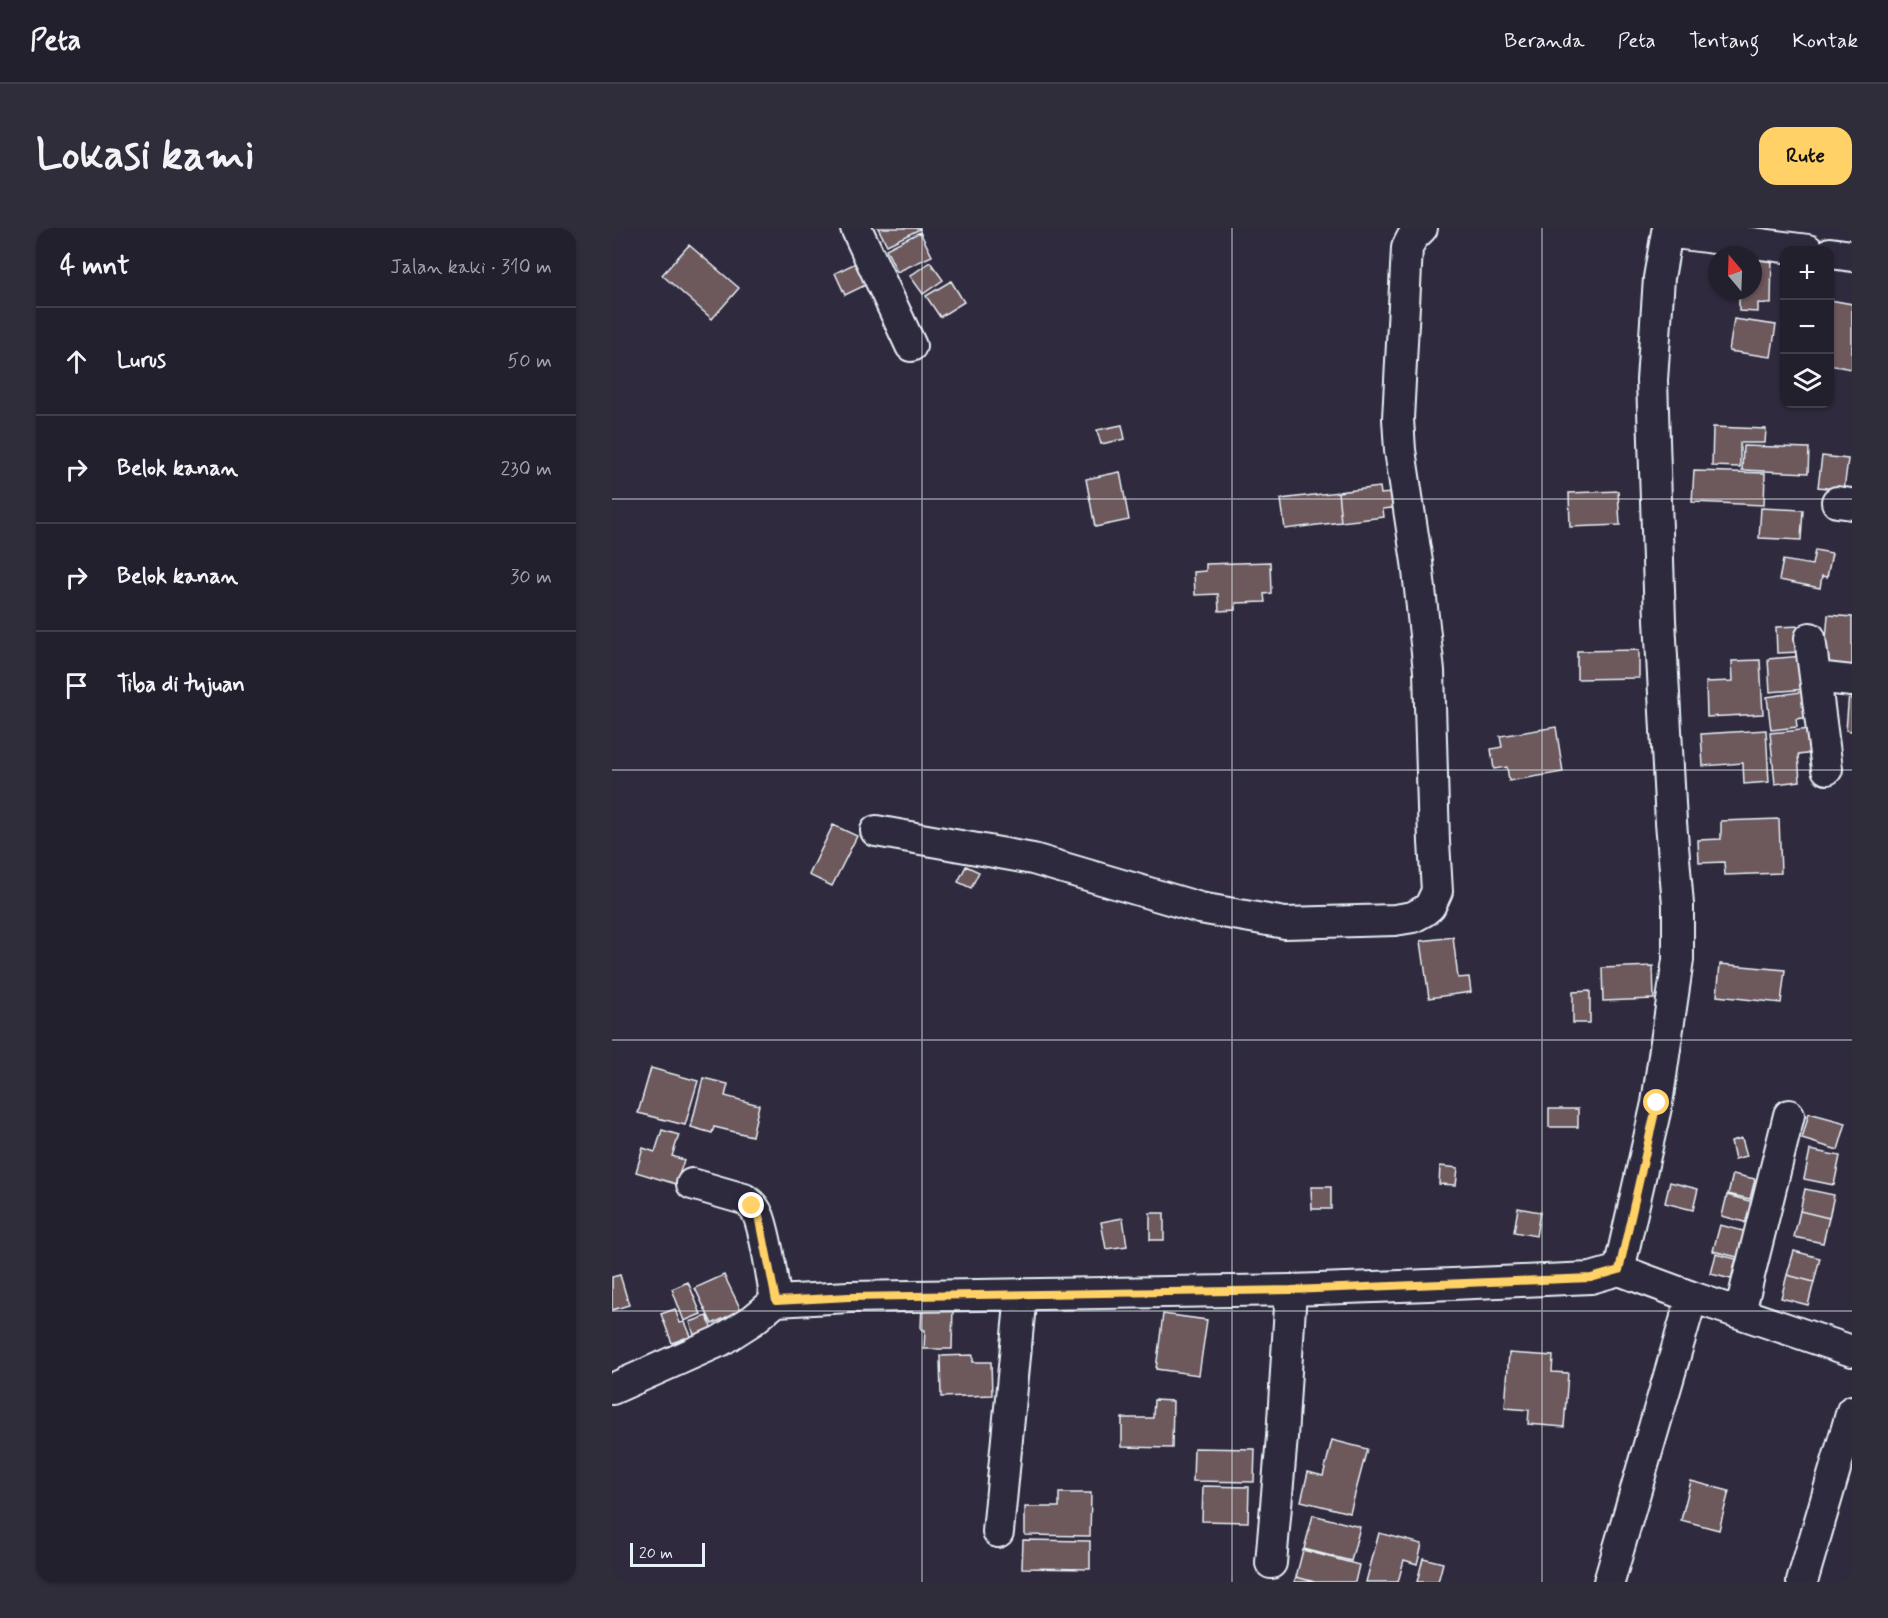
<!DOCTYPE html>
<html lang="id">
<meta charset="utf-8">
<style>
:root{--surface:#23202e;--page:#2f2d3a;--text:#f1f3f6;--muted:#a3a3aa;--line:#403e4a;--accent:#ffd166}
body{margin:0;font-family:Mynerve,sans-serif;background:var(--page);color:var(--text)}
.controls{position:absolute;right:18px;top:18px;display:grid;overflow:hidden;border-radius:12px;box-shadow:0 2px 4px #0004}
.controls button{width:54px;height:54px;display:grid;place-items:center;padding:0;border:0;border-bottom:2px solid var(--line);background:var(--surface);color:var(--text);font:30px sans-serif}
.compass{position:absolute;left:1096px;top:18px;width:54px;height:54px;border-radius:50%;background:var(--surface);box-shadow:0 2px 4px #0004;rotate:341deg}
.scale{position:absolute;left:18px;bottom:15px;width:75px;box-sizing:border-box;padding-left:6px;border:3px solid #e8f1f8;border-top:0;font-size:16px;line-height:21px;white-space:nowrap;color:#e8f1f8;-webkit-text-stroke:4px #2f2a3d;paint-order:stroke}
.stop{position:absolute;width:18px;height:18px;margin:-14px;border:4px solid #ffd166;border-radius:50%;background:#fff}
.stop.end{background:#ffd166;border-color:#fff;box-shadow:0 2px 6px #0008}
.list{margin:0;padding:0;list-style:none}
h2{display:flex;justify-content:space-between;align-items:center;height:78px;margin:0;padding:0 24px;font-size:26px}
h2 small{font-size:20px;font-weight:400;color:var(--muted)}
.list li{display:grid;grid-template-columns:39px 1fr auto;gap:18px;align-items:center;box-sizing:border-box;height:108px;padding:0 24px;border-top:2px solid var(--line)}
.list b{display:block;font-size:22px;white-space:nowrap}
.list em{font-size:20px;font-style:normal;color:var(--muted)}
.icon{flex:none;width:33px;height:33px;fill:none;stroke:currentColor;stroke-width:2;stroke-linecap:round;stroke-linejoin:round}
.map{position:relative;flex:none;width:1240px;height:1354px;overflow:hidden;border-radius:18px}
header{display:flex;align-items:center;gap:36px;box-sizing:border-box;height:84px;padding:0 30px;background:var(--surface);border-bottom:2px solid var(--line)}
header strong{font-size:28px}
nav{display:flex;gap:33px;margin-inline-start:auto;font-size:21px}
.intro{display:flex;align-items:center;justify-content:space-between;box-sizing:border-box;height:144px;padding:0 36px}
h1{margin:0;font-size:42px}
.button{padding:15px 27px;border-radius:18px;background:var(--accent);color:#111;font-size:21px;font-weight:700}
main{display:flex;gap:36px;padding:0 36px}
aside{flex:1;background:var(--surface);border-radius:18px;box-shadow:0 2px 4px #0004}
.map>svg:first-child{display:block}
</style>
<header>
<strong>Peta</strong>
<nav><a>Beranda</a><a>Peta</a><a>Tentang</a><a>Kontak</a></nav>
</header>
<div class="intro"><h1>Lokasi kami</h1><a class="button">Rute</a></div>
<main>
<aside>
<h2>4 mnt<small>Jalan kaki · 310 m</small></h2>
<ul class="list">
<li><svg class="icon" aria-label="ahead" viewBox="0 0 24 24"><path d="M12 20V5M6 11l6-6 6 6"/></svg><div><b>Lurus</b></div><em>50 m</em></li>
<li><svg class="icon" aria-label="right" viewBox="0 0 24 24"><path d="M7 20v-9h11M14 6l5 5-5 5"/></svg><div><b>Belok kanan</b></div><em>230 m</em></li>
<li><svg class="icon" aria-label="right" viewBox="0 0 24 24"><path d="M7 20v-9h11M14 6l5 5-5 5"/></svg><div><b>Belok kanan</b></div><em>30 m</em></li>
<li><svg class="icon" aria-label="arrive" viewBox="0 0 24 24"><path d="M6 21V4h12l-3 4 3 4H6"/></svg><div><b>Tiba di tujuan</b></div></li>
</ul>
</aside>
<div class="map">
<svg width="1240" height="1354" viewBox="0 0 1240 1354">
<rect width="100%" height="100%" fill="#2f2a3d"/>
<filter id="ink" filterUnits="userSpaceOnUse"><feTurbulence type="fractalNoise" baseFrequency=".0167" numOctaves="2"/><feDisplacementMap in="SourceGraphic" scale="12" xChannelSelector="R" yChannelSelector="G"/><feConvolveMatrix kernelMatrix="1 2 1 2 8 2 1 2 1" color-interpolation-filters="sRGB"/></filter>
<g filter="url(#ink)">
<path fill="#6d585c" stroke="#e8f1f8" stroke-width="1.5" d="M266 0H307L308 1 275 17Z
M308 4 320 28 285 44 274 21Z
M77 17 127 60 100 91 50 47Z
M1160 26 1159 76 1146 75V84L1127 83V63H1141V27Z
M252 31 262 53 233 67 223 45Z
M318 34 331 52 311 66 298 48Z
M339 53 352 74 328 89 314 68Z
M1218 72 1240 76V141L1218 137Z
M1122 91 1164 97 1159 129 1117 123Z
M510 197 513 211 489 216 485 202Z
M1101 199 1154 201 1153 215H1128V239L1100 238Z
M1131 218 1197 220 1196 245 1130 242Z
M1210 228 1236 231 1232 262 1206 259Z
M1082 243 1153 245 1152 277 1080 274Z
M508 244 517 292 483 299 474 251Z
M768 259 769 266 788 264 789 279 771 281 772 289 729 294 726 264Z
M1006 263 1008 297 958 299 957 265Z
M726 264 729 294 673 301 669 271Z
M1149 280 1191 282 1189 312 1147 310Z
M1203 322 1220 325 1215 349 1210 348 1208 360 1167 352 1171 332 1200 337Z
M658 334 659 365 652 366 653 374 624 375V382L607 383 606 366 583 367 582 344 594 343V336Z
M1216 387 1240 389V439L1212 436Z
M1189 398V424L1165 425 1164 399Z
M1027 422V450L965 451V423Z
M1191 428 1194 461 1158 464 1156 431Z
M1148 432 1151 486 1095 489 1094 454 1121 453 1120 433Z
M1194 463 1198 489 1184 491 1185 499 1159 502 1155 469Z
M1237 465H1240V503L1234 502Z
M944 499 951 544 897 553 895 539 882 541 879 521 890 519 888 508Z
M1199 501 1202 525 1186 527 1188 553 1163 556 1158 505Z
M1154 502 1157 554 1132 556 1131 535 1091 538 1089 506Z
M1167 591 1169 645 1113 647 1112 634 1087 635 1086 612 1109 611V593Z
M221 597 245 608 220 658 197 647Z
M354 638 367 644 359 660 346 654Z
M841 709 846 750 857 749 859 764 817 770 809 713Z
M1108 736 1173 742 1169 775 1105 768Z
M1041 738 1042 771 991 773 990 740Z
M978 763V795H961V764Z
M39 840 86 853 73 897 26 885Z
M91 850 116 856 113 868 147 877 140 908 102 899 100 905 79 899Z
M937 881H966V899H937Z
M1197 885 1234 895 1226 922 1190 911Z
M50 902 67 907 60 928 72 932 64 956 24 944 31 920 43 924Z
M1130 910 1135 928 1123 931 1119 913Z
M1198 922 1228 928 1222 957 1192 951Z
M828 938 846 940 844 957 827 956Z
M1121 946 1143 951 1138 971 1116 966Z
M1058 954 1086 961 1081 982 1053 975Z
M699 959H719V981H700Z
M1193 961 1222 967 1217 990 1188 983Z
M1115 967 1141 974 1136 995 1110 988Z
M906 980 928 984 924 1008 902 1004Z
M1188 983 1217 990 1211 1015 1182 1009Z
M538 985H552V1012H538Z
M511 990 515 1018 494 1021 489 994Z
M1108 997 1139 1005 1133 1031 1101 1023Z
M1182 1023 1208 1030 1202 1054 1175 1047Z
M1104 1026 1124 1031 1119 1051 1099 1046Z
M8 1047 17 1077 0 1082V1049Z
M112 1047 129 1082 100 1096 83 1060Z
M1175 1047 1202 1054 1196 1077 1169 1070Z
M76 1054 89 1086 72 1093 60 1061Z
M310 1076 341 1077 340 1121H312L313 1102 309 1101Z
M63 1081 68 1095 73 1094 81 1113 75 1115 73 1110 60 1115 49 1086Z
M551 1086 595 1092 587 1147 544 1141Z
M95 1088 103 1110 85 1116 78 1094Z
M897 1125 941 1128 940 1144 956 1145 952 1199 916 1196 917 1182 893 1180Z
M361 1127V1134H379L380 1167 329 1169 328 1128Z
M542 1172 561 1173 560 1220 510 1219V1190H541Z
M720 1212 755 1221 738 1285 689 1273 696 1244 711 1248Z
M582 1220 643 1221 642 1254 581 1253Z
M1079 1253 1117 1263 1107 1302 1069 1292Z
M591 1258 637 1259 636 1294 590 1293Z
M447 1265H479L478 1308 413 1307V1279H447Z
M701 1287 748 1299 739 1333 692 1321Z
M767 1305 810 1316 805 1336 792 1332 786 1354H754Z
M411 1312 478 1313V1341L410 1340Z
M691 1322 747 1337 743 1354H703L684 1349Z
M811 1330 831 1335 826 1354H805Z
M684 1349 703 1354H682Z"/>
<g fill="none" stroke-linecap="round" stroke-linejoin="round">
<g stroke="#e8f1f8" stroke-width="34">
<path id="minor" d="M244 0 299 118
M1218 25 1240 28
M1225 274 1240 276
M1198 410 1215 541
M1204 449 1240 453
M264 603 421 631 588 680 673 695 783 692 801 689 812 683 818 678 825 663 822 614 817 443 805 334 788 222 786 191 795 20 800 10 810 0
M80 956 132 971C139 975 144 981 147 989 156 1015 159 1046 164 1073
M1007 1042 1080 1069 1240 1123
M1128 1084 1177 887
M0 1161 108 1113 141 1092 164 1073 237 1069 679 1062 817 1057 979 1050 1007 1042 1045 875 1066 732V677L1059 594 1048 392 1040 152 1047 50 1055 4 1196 22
M386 1304 409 1066
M659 1335 670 1209 679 1062
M997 1354 1080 1069
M1190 1354 1240 1183"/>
</g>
<use href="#minor" stroke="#2f2a3d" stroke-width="30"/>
</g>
</g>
<g fill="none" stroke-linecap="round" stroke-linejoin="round" filter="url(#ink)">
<path stroke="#ffd166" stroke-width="8" d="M140 978 147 987 164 1073 237 1069 679 1062 979 1050 1007 1042 1045 875"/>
</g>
<path fill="none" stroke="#e8f1f8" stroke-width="1.5" stroke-opacity="0.55" d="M310 0V1354M620 0V1354M930 0V1354M0 271H1240M0 542H1240M0 812H1240M0 1083H1240"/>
</svg>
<div class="controls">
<button>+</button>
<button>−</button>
<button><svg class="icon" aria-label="layers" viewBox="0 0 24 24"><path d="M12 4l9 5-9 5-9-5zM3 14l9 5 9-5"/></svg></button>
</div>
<svg class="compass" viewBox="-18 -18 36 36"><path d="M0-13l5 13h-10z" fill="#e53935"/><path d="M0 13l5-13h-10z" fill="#a3a3aa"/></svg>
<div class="scale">20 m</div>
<div class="stop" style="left:1045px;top:875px"></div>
<div class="stop end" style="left:140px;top:978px"></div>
</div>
</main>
